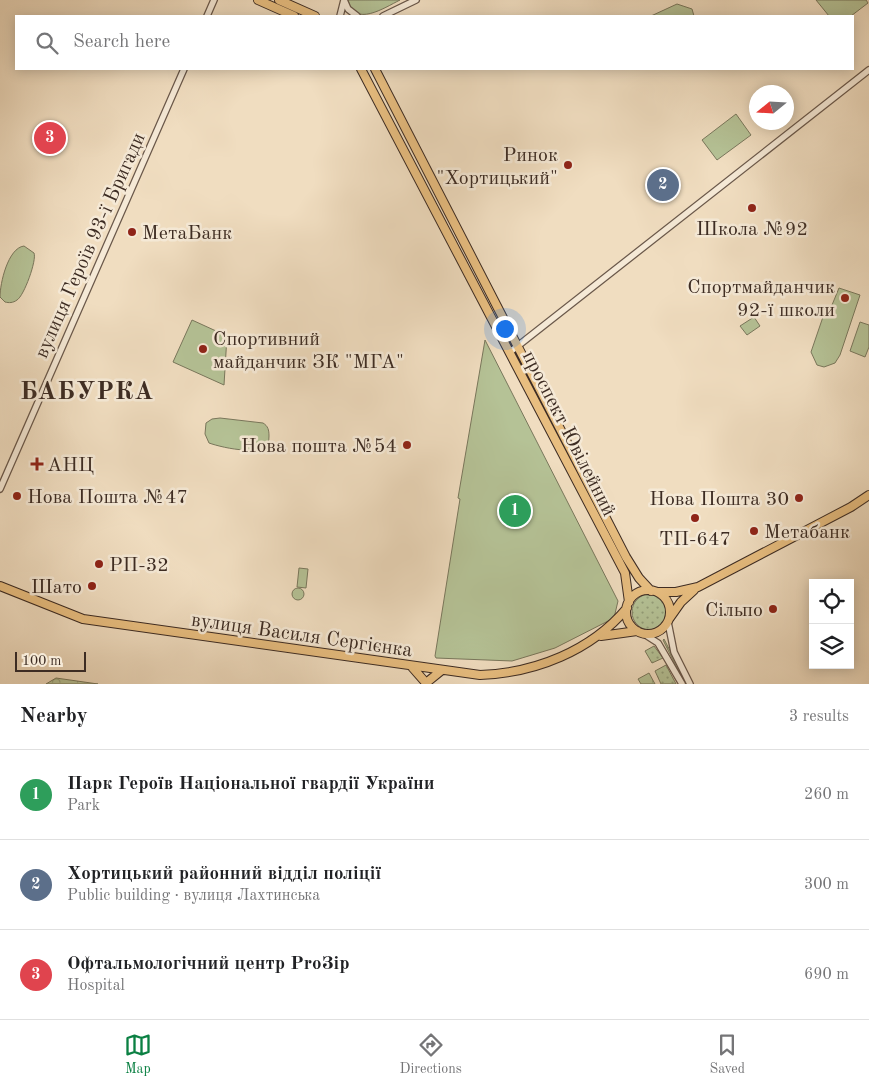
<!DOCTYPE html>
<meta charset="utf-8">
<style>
:root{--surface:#fff;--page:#f2f2f2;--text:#202124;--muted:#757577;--line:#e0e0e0;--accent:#0b8043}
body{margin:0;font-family:"Old Standard TT",serif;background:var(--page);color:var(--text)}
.controls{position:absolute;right:15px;bottom:15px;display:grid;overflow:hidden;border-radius:0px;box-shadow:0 2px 12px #0003}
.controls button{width:45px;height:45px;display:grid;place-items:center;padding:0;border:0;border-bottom:1px solid var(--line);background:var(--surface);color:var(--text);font:25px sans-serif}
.compass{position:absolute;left:749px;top:85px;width:45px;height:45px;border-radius:50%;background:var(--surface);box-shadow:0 2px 12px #0003;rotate:252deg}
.scale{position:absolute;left:15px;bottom:12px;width:71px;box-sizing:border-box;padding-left:5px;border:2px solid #3d2c23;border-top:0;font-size:14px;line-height:18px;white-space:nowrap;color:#3d2c23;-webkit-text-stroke:4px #f5e9d6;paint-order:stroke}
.you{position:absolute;left:504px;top:328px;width:18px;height:18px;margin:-12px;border:4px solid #fff;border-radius:50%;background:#1a73e8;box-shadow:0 0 0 8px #1a73e833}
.badge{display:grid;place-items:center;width:32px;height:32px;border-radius:50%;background:var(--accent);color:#fff;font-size:16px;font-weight:700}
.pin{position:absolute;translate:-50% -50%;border:2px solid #fff;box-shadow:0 1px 5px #0006}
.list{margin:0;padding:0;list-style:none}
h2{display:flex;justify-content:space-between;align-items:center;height:65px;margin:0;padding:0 20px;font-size:21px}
h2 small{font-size:16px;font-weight:400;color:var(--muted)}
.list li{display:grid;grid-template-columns:32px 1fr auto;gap:15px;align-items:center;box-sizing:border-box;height:90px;padding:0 20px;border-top:1px solid var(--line)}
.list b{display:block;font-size:19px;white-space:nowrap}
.list p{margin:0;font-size:16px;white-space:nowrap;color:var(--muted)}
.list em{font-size:16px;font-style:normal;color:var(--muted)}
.icon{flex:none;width:28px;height:28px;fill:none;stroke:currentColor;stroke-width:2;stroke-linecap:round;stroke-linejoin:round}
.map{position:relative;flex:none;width:869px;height:684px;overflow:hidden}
.search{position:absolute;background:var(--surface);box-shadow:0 2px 12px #0003;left:15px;right:15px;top:15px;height:55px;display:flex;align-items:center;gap:12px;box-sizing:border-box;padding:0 18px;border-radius:0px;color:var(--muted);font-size:19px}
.sheet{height:335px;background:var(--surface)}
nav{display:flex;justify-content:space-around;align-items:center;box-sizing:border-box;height:70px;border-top:1px solid var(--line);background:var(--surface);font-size:14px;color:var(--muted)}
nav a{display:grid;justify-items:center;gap:2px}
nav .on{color:var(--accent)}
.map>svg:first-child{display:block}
</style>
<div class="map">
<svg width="869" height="684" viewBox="0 0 869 684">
<defs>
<pattern id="grass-dots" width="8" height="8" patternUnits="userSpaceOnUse" patternTransform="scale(1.25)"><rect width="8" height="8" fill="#b5c296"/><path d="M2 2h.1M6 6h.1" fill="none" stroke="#949e7a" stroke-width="1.8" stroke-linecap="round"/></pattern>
<pattern id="forest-crowns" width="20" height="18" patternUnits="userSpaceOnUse" patternTransform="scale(1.25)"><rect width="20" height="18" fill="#b5c296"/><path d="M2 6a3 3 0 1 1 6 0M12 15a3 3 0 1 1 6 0" fill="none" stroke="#949e7a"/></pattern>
</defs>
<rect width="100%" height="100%" fill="#f0ddc0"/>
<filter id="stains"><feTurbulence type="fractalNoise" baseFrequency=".004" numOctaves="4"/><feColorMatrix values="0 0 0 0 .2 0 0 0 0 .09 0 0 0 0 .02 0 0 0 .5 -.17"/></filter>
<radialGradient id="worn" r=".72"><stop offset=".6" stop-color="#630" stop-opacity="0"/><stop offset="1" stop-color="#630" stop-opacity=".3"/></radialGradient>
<path fill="url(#grass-dots)" stroke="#79775c" d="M521 361 629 571H628L519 363Z
M632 612a18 18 0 1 1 36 0a18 18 0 1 1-36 0Z
M664 639 687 684H685L663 640Z
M654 646 663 658 652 663 645 651Z
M666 665 675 682 676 684H661L655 671Z"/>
<path fill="url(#forest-crowns)" stroke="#79775c" d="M649 673 655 684H641L638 679Z
M56 678 98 684H46Z"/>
<path fill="#b5c296" stroke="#79775c" d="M348 0H400C384 8 354 28 348 0Z
M816 0H866L868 3 851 16H829Z
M677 4 692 9 694 16H651Z
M736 114 751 135 717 160 702 140Z
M24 246 34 253C37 260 24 296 17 300 13 303 9 303 5 302L0 297C0 283 8 248 24 246Z
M839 288 860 295 840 355 835 363 824 367 817 365 811 352 825 311 832 305Z
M754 317 760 326 747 335 740 326Z
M192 320 227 336 224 385 173 362Z
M860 322 869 325V347L865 357 850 351Z
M485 340 618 601 614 618 555 648 512 661 436 658 435 656 460 499 458 498Z
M220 418 263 423C268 426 269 430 269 436 271 459 223 448 209 443L205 434 206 423 212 419Z
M299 568 308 569 306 588 297 587Z
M292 594a6 6 0 1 1 12 0a6 6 0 1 1-12 0Z"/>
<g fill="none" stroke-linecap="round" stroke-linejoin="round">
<g stroke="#6a584a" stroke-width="8">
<path id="minor" d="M344 0 348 9 357 16
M207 16 214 0
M340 16 344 0
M383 16 416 0
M510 352 869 70
M0 489 184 69
M668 622 674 652 690 684
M644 634 658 643 682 684"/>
</g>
<g stroke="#3d2c23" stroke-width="10">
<path id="major" d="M258 0 294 16
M279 0 315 16
M361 69 625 573 629 602
M375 69 626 557 639 578 651 591
M0 586 83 619 480 675C535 673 591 651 627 608
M626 612a22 22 0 1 1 44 0a22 22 0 1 1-44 0Z
M658 592H676L698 587 851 507 869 495
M669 619 681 602 694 590
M601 636 637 631
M412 667 426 683
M426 683 442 670"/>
</g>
<use href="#minor" stroke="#f5e9d6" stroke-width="5.5"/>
<use href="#major" stroke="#e8be80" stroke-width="8"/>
</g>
<g fill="#8f2418" stroke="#f5e9d6" stroke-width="2">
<circle cx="568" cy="165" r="5"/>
<circle cx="752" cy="208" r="5"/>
<circle cx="132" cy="232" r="5"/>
<circle cx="845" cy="298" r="5"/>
<circle cx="203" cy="349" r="5"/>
<circle cx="407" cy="445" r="5"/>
<path d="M34.5 456.5h5v5h5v5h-5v5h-5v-5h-5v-5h5z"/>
<circle cx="17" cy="496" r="5"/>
<circle cx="799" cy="498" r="5"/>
<circle cx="695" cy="518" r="5"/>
<circle cx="754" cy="531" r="5"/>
<circle cx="99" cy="564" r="5"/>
<circle cx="92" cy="586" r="5"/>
<circle cx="773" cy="609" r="5"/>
</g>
<g text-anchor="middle" stroke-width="5" stroke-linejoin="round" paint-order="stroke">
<g font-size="20" fill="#3d2c23" stroke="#f5e9d6" text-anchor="end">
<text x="558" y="161">Ринок<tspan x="558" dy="23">"Хортицький"</tspan></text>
<text x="752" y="235" text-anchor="middle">Школа №92</text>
<text x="142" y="239" text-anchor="start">МетаБанк</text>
<text x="835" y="293">Спортмайданчик<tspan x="835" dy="23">92-ї школи</tspan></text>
<text x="213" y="345" text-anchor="start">Спортивний<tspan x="213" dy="23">майданчик ЗК "МГА"</tspan></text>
<text x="397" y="452">Нова пошта №54</text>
<text x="47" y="471" text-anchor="start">АНЦ</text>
<text x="27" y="503" text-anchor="start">Нова Пошта №47</text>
<text x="789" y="505">Нова Пошта 30</text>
<text x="764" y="538" text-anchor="start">Метабанк</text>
<text x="695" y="545" text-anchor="middle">ТП-647</text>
<text x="109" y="571" text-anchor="start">РП-32</text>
<text x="82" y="593">Шато</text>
<text x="763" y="616">Сільпо</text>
</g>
<g font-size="20" fill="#3d2c23" stroke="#f5e9d6">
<text transform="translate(89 245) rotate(-66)" y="7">вулиця Героїв 93-ї Бригади</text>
<text transform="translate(570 433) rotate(63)" y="7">проспект Ювілейний</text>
<text transform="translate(302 634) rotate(8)" y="7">вулиця Василя Сергієнка</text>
</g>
<g font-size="25" font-weight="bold" letter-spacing="1" fill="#3d2c23" stroke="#f5e9d6">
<text x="87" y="399">БАБУРКА</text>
</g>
</g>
<rect width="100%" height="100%" filter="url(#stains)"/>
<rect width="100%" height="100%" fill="url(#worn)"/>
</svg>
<div class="controls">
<button><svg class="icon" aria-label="locate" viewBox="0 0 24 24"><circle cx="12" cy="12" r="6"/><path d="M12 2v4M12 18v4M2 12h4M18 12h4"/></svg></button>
<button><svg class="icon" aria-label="layers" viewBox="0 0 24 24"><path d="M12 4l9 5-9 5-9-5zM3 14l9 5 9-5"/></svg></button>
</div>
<svg class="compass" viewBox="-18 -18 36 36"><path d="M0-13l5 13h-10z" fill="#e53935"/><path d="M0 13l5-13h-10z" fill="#757577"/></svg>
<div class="scale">100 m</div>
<div class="you"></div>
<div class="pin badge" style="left:515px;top:511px;background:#2e9e5b">1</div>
<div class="pin badge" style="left:663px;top:185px;background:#5c6f8a">2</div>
<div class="pin badge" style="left:50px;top:138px;background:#e0444e">3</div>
<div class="search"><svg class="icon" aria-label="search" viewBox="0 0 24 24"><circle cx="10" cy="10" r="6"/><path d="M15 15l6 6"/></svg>Search here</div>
</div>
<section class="sheet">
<h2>Nearby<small>3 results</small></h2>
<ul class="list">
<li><span class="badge" style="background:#2e9e5b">1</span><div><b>Парк Героїв Національної гвардії України</b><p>Park</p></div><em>260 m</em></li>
<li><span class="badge" style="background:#5c6f8a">2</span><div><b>Хортицький районний відділ поліції</b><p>Public building · вулиця Лахтинська</p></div><em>300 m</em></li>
<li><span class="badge" style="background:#e0444e">3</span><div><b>Офтальмологічний центр ProЗір</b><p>Hospital</p></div><em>690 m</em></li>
</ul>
</section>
<nav>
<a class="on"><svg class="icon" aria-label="map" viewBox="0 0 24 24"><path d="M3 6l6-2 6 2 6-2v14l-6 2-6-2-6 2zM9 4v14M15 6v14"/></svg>Map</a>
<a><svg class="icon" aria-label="directions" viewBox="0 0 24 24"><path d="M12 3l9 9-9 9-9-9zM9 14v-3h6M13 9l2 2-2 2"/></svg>Directions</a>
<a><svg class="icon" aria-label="saved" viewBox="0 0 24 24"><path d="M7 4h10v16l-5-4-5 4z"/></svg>Saved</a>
</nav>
